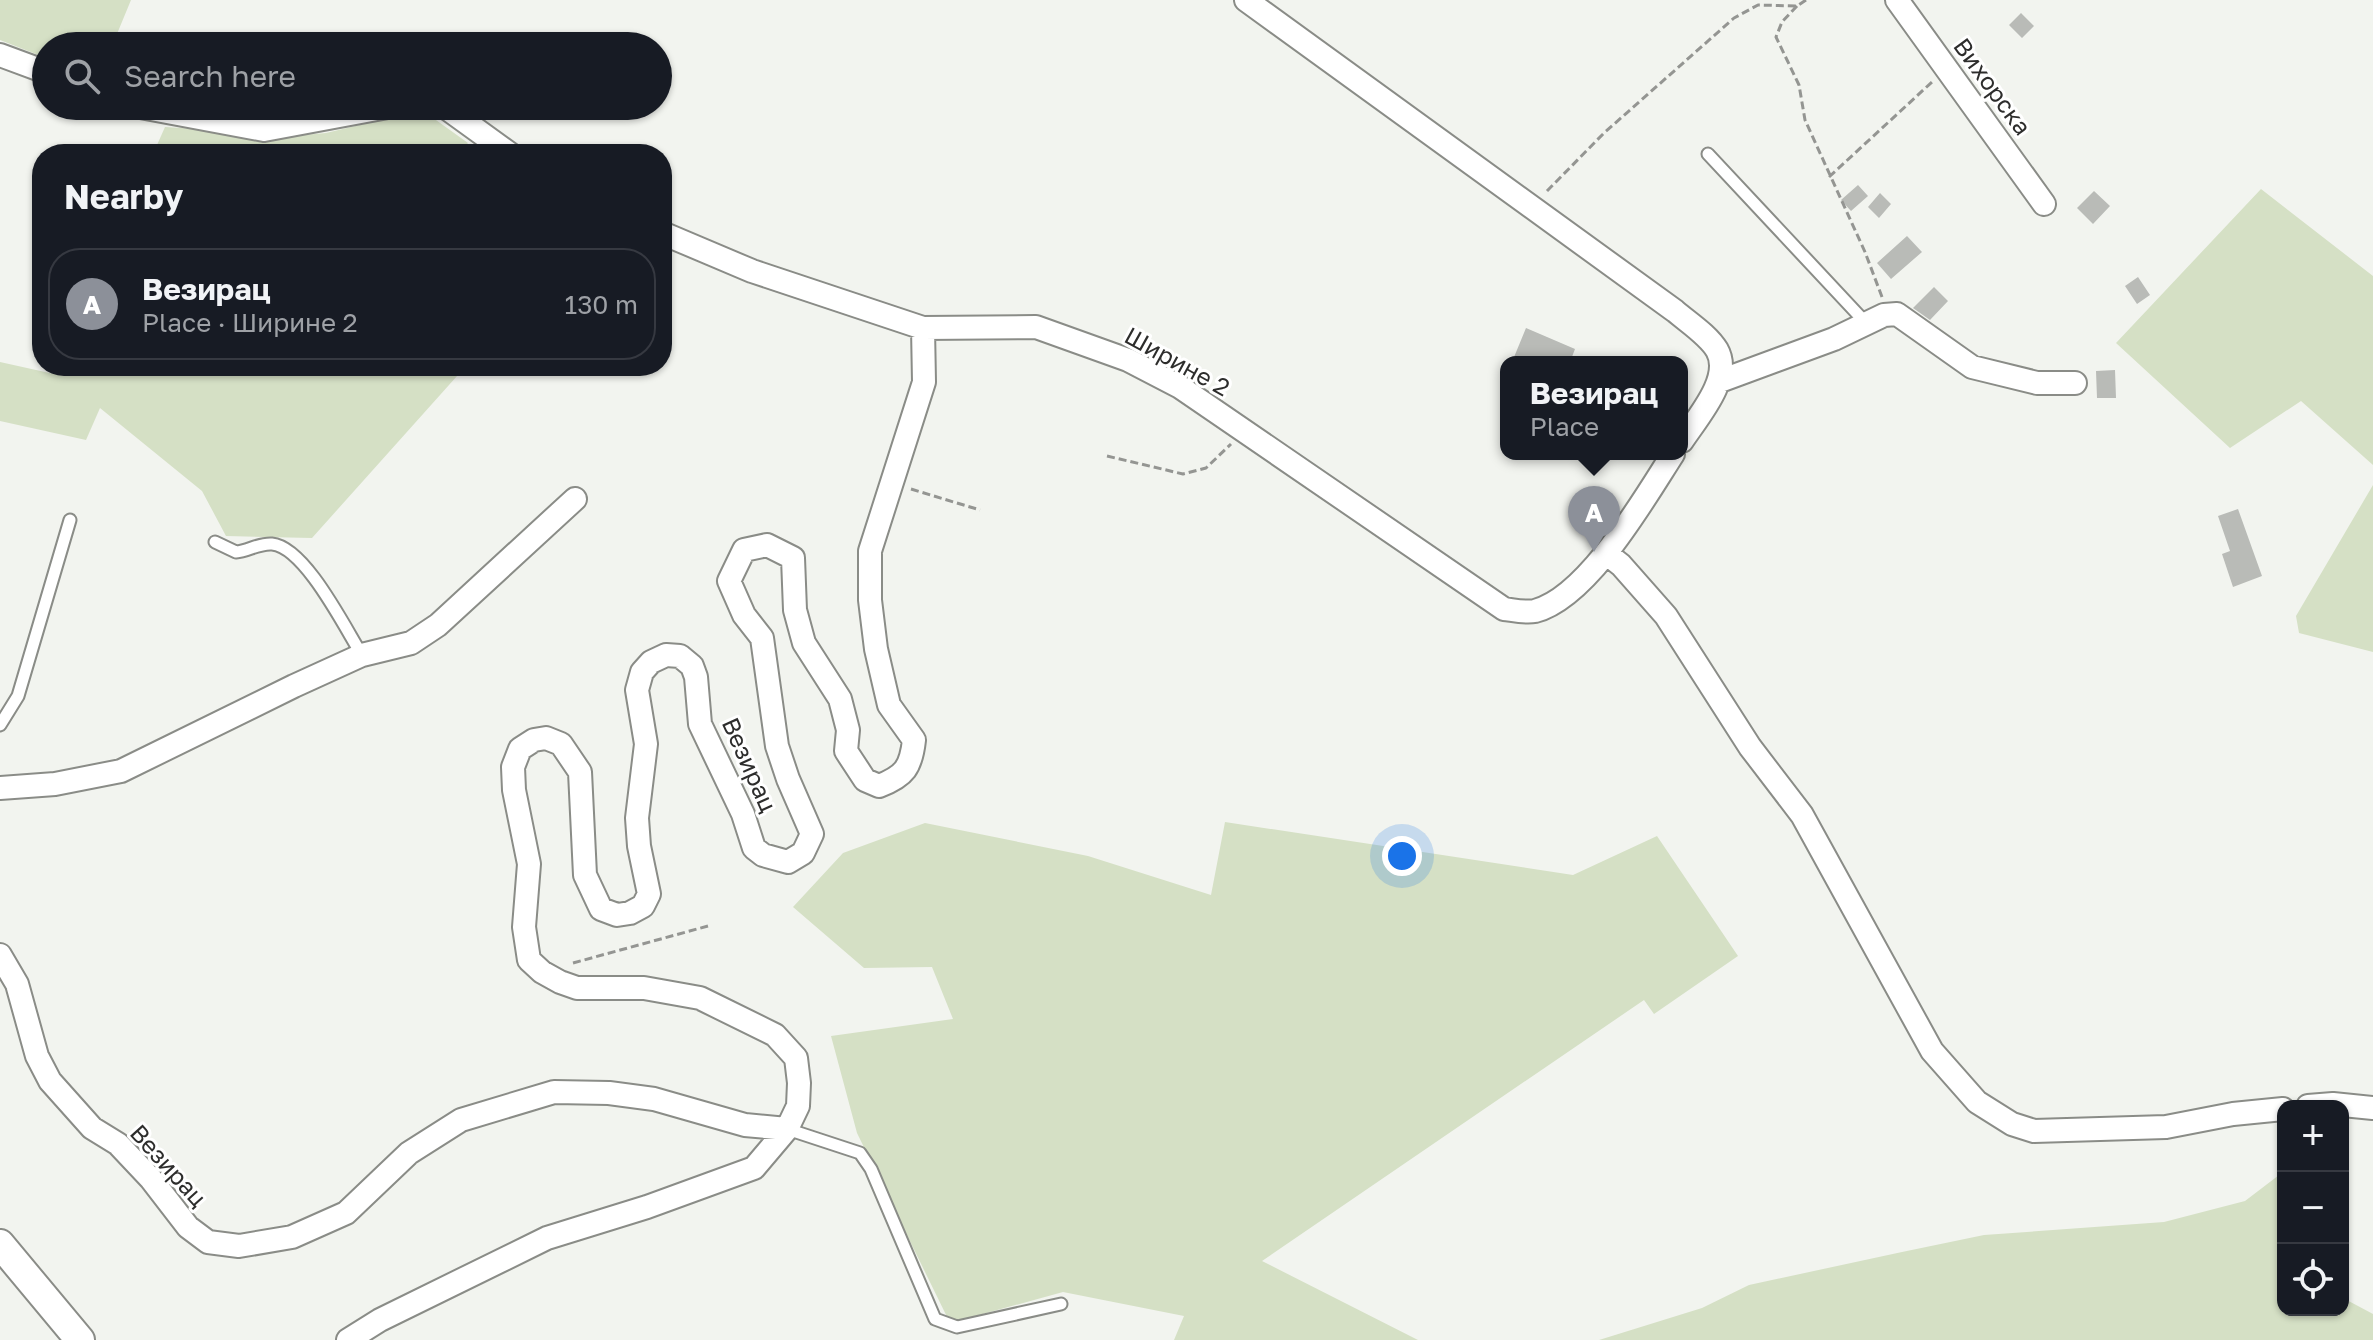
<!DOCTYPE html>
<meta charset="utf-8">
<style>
:root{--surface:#171b24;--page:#20242c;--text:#f1f3f6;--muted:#9ea1a6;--line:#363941;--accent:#8c9099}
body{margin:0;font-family:"Golos Text",sans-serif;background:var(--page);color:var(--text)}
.controls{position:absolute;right:24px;bottom:24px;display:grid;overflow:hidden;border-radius:16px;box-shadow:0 2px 6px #0004}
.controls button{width:72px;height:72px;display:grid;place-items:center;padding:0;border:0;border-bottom:2px solid var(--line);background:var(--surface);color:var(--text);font:40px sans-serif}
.you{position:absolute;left:1402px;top:856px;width:28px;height:28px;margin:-20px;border:6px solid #fff;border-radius:50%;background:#1a73e8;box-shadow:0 0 0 12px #1a73e833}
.badge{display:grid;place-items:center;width:52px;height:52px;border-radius:50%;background:var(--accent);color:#fff;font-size:26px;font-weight:700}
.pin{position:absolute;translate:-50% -66px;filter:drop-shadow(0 2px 4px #0008)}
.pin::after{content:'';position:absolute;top:42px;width:28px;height:24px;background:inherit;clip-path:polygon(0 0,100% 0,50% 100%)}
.popup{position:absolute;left:1500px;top:356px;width:188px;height:104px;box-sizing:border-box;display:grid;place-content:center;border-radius:16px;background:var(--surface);filter:drop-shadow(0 2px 6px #0005);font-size:26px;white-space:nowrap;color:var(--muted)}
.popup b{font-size:30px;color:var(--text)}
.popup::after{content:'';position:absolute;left:50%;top:100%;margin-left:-16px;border:16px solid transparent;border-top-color:var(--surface)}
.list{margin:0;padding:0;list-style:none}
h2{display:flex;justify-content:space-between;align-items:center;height:104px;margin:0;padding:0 32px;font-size:34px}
h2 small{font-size:26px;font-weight:400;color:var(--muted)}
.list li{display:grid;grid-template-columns:52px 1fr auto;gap:24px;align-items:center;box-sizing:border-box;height:112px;margin:0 16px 16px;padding:0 16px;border:2px solid var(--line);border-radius:32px}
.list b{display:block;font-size:30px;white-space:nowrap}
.list p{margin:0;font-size:26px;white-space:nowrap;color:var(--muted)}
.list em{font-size:26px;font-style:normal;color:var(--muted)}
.icon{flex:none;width:44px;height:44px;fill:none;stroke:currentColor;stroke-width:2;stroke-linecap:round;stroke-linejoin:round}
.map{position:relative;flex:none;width:2373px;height:1340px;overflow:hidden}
.search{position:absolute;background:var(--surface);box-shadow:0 2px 6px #0004;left:32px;top:32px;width:640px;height:88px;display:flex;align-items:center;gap:20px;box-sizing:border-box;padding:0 28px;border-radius:44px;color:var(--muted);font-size:30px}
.panel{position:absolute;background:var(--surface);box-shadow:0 2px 6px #0004;left:32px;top:144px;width:640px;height:232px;border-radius:32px}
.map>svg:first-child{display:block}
</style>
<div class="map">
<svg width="2373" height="1340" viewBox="0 0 2373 1340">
<rect width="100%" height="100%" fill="#f2f4ef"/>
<path fill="#d5e0c5" d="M0 0H131L112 46H46V58L0 40Z
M422 110 468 143 459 154H153L165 127 231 131 269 138 326 133Z
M2261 189 2373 276V465L2301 401 2230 448 2116 343Z
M0 362 54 374 58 366H466L312 538 226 536 202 491 100 408 86 440 0 421Z
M2373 485V652L2299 633 2296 616Z
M1225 822 1573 875 1657 836 1738 956 1654 1014 1644 1000 1262 1261 1418 1340H1174L1184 1316 1063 1292 950 1323 857 1133 831 1036 953 1019 932 967 864 968 793 907 843 853 925 823 1088 856 1211 895Z
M2283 1172V1310H2343V1298L2373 1314V1340H1599L1702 1308 1749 1285 1902 1252 1984 1235 2164 1222 2245 1201Z"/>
<path fill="#b9bbb7" d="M2021 13 2034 26 2022 38 2009 25Z
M1858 185 1868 196 1851 211 1841 200Z
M2094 191 2110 206 2093 224 2077 208Z
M1880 193 1891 204 1879 218 1868 207Z
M1907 236 1922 252 1891 279 1877 263Z
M2138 277 2150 295 2137 304 2125 286Z
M1934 287 1948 301 1930 320 1913 308Z
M1526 328 1575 349 1570 362H1512Z
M2115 370 2116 398H2097L2096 371Z
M2238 509 2262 576 2233 587 2222 554 2230 551 2218 516Z"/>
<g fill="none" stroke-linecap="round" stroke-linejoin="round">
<g stroke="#8a8c87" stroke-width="15">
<path id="service" d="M1708 154 1866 323
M215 542 236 552C248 551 259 543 272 544 305 547 345 628 362 655
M0 725 18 696 70 520
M787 1129 860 1153 871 1169 935 1319 957 1327 1061 1304"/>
</g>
<g stroke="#8a8c87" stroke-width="26">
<path id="minor" d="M1246 0 1675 311C1689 323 1708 335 1717 350 1733 378 1697 418 1682 441
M1897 0 2044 204
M0 55 46 72
M135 106 264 130 393 106
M430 106 445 107 510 154
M662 233 752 271 923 328 1036 327 1128 360 1180 387 1504 609C1513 610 1525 613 1535 611 1588 597 1644 499 1673 454
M1720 381 1834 339 1884 315 1897 314 1972 367 2037 383H2075
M1607 554 1621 565 1666 616 1750 747 1802 815 1932 1051 1977 1102 2012 1124 2034 1131 2166 1127 2233 1114 2283 1109
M0 788 55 784 121 771 294 686 362 655 411 643 438 625 575 499
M0 955 17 984 37 1056 50 1081 92 1128 118 1144 151 1179 188 1227 208 1242 239 1246 292 1237 346 1213 409 1153 461 1120 554 1092 609 1093 654 1099 745 1125 787 1129
M2308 1106 2333 1104 2373 1108
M348 1340 380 1320 547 1238 647 1207 754 1168 787 1129 798 1106 799 1083 796 1058 775 1035 700 998 644 988H577L560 982 542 972 529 960 524 927 529 864 514 790 513 767 520 749 534 740 546 738 561 744 580 772 585 875 601 909 617 915 630 913 643 906 649 894 639 846 637 818 646 744 637 690 642 672 651 662 666 655 680 656 692 666 696 677 700 724 743 814 754 848 763 855 788 862 803 853 812 834 788 779 777 746 762 638 744 615 729 581 744 550 767 545 793 558 795 610 804 643 840 699 848 730 846 751 865 780 879 786C905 776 911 767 914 740L889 705 876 649 870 600V551L924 382 923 328"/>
</g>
<g stroke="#8a8c87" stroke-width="32">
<path id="tertiary" d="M0 1244 80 1340"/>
</g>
<path stroke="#949592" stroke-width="3" stroke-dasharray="8 4" stroke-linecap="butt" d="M1797 6 1782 22 1776 37 1799 85 1805 120 1865 252 1882 297
M1829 177 1932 82
M1547 191 1604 133 1734 18 1758 5 1797 6 1806 0
M1107 456 1183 474 1206 468 1231 444
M911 489 980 510
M573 963 708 926"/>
<use href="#service" stroke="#fff" stroke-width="11"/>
<use href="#minor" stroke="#fff" stroke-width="22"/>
<use href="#tertiary" stroke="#fff" stroke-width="28"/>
</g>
<g text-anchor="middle" stroke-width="6" stroke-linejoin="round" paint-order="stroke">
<g font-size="24" fill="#2d2d2c" stroke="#fff">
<text transform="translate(1992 87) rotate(54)" y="8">Вихорска</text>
<text transform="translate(1177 362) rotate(29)" y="8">Ширине 2</text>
<text transform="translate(749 765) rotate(66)" y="8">Везирац</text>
<text transform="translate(168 1166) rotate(48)" y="8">Везирац</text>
</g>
</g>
</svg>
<div class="controls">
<button>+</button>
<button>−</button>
<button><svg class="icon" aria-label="locate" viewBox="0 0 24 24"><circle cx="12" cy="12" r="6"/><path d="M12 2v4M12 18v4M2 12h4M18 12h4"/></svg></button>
</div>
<div class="you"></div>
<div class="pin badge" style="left:1594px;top:552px">A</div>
<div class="popup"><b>Везирац</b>Place</div>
<div class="search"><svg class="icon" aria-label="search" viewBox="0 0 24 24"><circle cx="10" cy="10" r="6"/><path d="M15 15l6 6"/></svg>Search here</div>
<section class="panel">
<h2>Nearby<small></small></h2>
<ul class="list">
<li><span class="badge">A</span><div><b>Везирац</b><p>Place · Ширине 2</p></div><em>130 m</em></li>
</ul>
</section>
</div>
